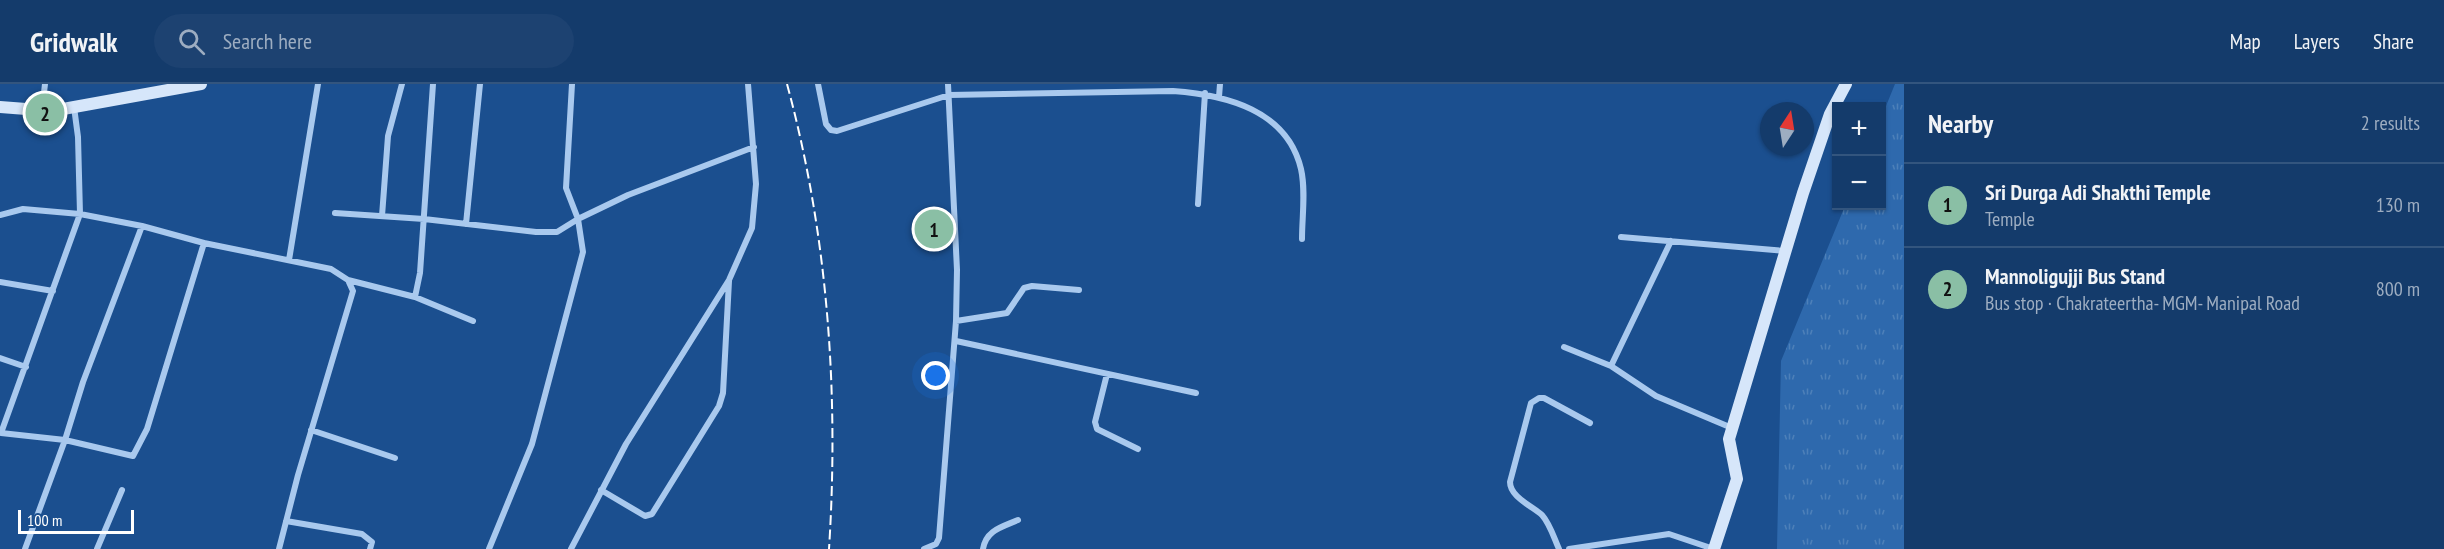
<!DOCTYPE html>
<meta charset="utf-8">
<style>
:root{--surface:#143b6b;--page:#1d4271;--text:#f1f3f6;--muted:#9dadc1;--line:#33557e;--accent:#8abfa5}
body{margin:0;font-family:"PT Sans Narrow",sans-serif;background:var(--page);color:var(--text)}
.controls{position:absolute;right:18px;top:18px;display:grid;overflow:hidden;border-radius:0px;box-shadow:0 2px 4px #0004}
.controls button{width:54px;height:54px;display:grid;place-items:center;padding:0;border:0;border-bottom:2px solid var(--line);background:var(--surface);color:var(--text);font:30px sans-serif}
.compass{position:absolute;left:1760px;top:18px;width:54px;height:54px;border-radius:50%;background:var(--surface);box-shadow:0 2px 4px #0004;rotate:12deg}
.scale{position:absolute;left:18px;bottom:15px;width:116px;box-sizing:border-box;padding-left:6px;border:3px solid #fff;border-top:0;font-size:16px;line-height:21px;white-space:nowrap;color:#fff;-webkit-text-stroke:4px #1b4f8f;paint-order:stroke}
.you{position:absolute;left:936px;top:292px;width:21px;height:21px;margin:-15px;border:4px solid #fff;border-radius:50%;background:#1a73e8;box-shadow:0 0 0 9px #1a73e833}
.badge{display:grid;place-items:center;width:39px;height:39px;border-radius:50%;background:var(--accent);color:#111;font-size:20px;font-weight:700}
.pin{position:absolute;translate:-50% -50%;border:3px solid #fff;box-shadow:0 2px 6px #0006}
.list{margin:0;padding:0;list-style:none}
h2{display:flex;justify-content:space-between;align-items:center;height:78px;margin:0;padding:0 24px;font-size:26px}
h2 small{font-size:20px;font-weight:400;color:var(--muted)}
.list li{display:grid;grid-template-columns:39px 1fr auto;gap:18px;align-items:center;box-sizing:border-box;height:84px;padding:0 24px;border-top:2px solid var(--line)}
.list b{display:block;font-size:22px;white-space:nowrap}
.list p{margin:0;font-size:20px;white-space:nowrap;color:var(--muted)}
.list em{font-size:20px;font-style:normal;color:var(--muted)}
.icon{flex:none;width:33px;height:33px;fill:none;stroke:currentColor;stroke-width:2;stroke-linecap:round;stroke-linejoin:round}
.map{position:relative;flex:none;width:1904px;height:465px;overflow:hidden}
header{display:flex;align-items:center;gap:36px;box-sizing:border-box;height:84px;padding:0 30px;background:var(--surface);border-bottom:2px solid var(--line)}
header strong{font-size:28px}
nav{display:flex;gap:33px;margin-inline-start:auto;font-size:21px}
.search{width:420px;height:54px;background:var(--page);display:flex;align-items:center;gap:15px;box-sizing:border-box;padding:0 21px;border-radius:33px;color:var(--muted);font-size:22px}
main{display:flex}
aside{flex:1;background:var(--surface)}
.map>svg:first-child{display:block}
</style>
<header>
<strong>Gridwalk</strong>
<div class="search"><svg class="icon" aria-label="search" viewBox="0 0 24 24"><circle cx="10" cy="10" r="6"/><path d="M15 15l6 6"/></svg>Search here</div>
<nav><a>Map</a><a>Layers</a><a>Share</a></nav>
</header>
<main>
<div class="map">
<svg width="1904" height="465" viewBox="0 0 1904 465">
<defs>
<pattern id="grass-tufts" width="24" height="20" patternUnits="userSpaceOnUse" patternTransform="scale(1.5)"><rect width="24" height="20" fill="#2e69ad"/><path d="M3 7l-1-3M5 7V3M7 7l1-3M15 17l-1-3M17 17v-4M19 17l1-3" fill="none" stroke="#4d80b9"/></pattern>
</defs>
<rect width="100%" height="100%" fill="#1b4f8f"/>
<path fill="url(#grass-tufts)" d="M1895 0H1904V465H1777L1781 277 1845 122H1882V32Z"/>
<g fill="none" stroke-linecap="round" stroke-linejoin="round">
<path stroke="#a9c9ee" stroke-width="6" d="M818 0 826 40 831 46 837 47 949 11 1173 7C1226 11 1287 26 1301 85 1306 107 1302 133 1302 155
M1219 13 1220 0
M74 23 78 53 80 130 142 142 83 298 65 356 133 372 147 345 204 159 331 185 348 196 353 207 298 391 279 465
M42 26 45 0
M1198 120 1205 9
M335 129 424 135 536 148H557L578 135 628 111 754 63
M0 131 23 125 80 130 1 349 65 356 25 465
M382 132 388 52 402 0
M466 140 480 0
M142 142 204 159
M1621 153 1785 167
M289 176 318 0
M348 196 415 213 473 237
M0 198 53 207
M415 213 420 189 433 0
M956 237 1007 229 1024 204 1032 202 1079 206
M956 257 1196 309
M1564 263 1611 282 1656 312 1732 344
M0 274 26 283
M1611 282 1671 157
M1107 290 1095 338 1097 345 1138 365
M311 346 395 374
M601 406 645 432 652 430 719 322 723 309 729 197
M286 437 362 450 372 458 370 465
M97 465 122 406
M489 465 532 360 583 168 578 135 566 104 572 0
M571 465 626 360 729 196 752 144 756 100 748 0
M924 465 936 460 939 454 956 237 957 186 948 0
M983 465C986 446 1002 443 1018 436
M1559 465C1554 454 1550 440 1542 431 1532 422 1510 413 1510 398L1531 319 1539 314H1544L1590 339
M1569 465 1669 450 1714 465"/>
<path stroke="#d6e6fa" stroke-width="12" d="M0 23 52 27 201 0
M1714 465 1737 395 1729 355 1803 109 1830 30 1846 0"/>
<path stroke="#fff" stroke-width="2" stroke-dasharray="10 4.5" stroke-linecap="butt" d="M787 0C828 151 839 309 829 465"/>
</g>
</svg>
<div class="controls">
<button>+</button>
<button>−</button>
</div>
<svg class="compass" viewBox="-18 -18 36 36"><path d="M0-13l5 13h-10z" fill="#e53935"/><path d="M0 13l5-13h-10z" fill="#9dadc1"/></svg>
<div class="scale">100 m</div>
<div class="you"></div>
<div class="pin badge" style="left:934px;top:145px">1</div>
<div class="pin badge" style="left:45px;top:29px">2</div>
</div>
<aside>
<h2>Nearby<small>2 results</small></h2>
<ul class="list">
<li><span class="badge">1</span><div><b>Sri Durga Adi Shakthi Temple</b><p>Temple</p></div><em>130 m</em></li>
<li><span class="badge">2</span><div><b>Mannoligujji Bus Stand</b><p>Bus stop · Chakrateertha- MGM- Manipal Road</p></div><em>800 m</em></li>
</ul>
</aside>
</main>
